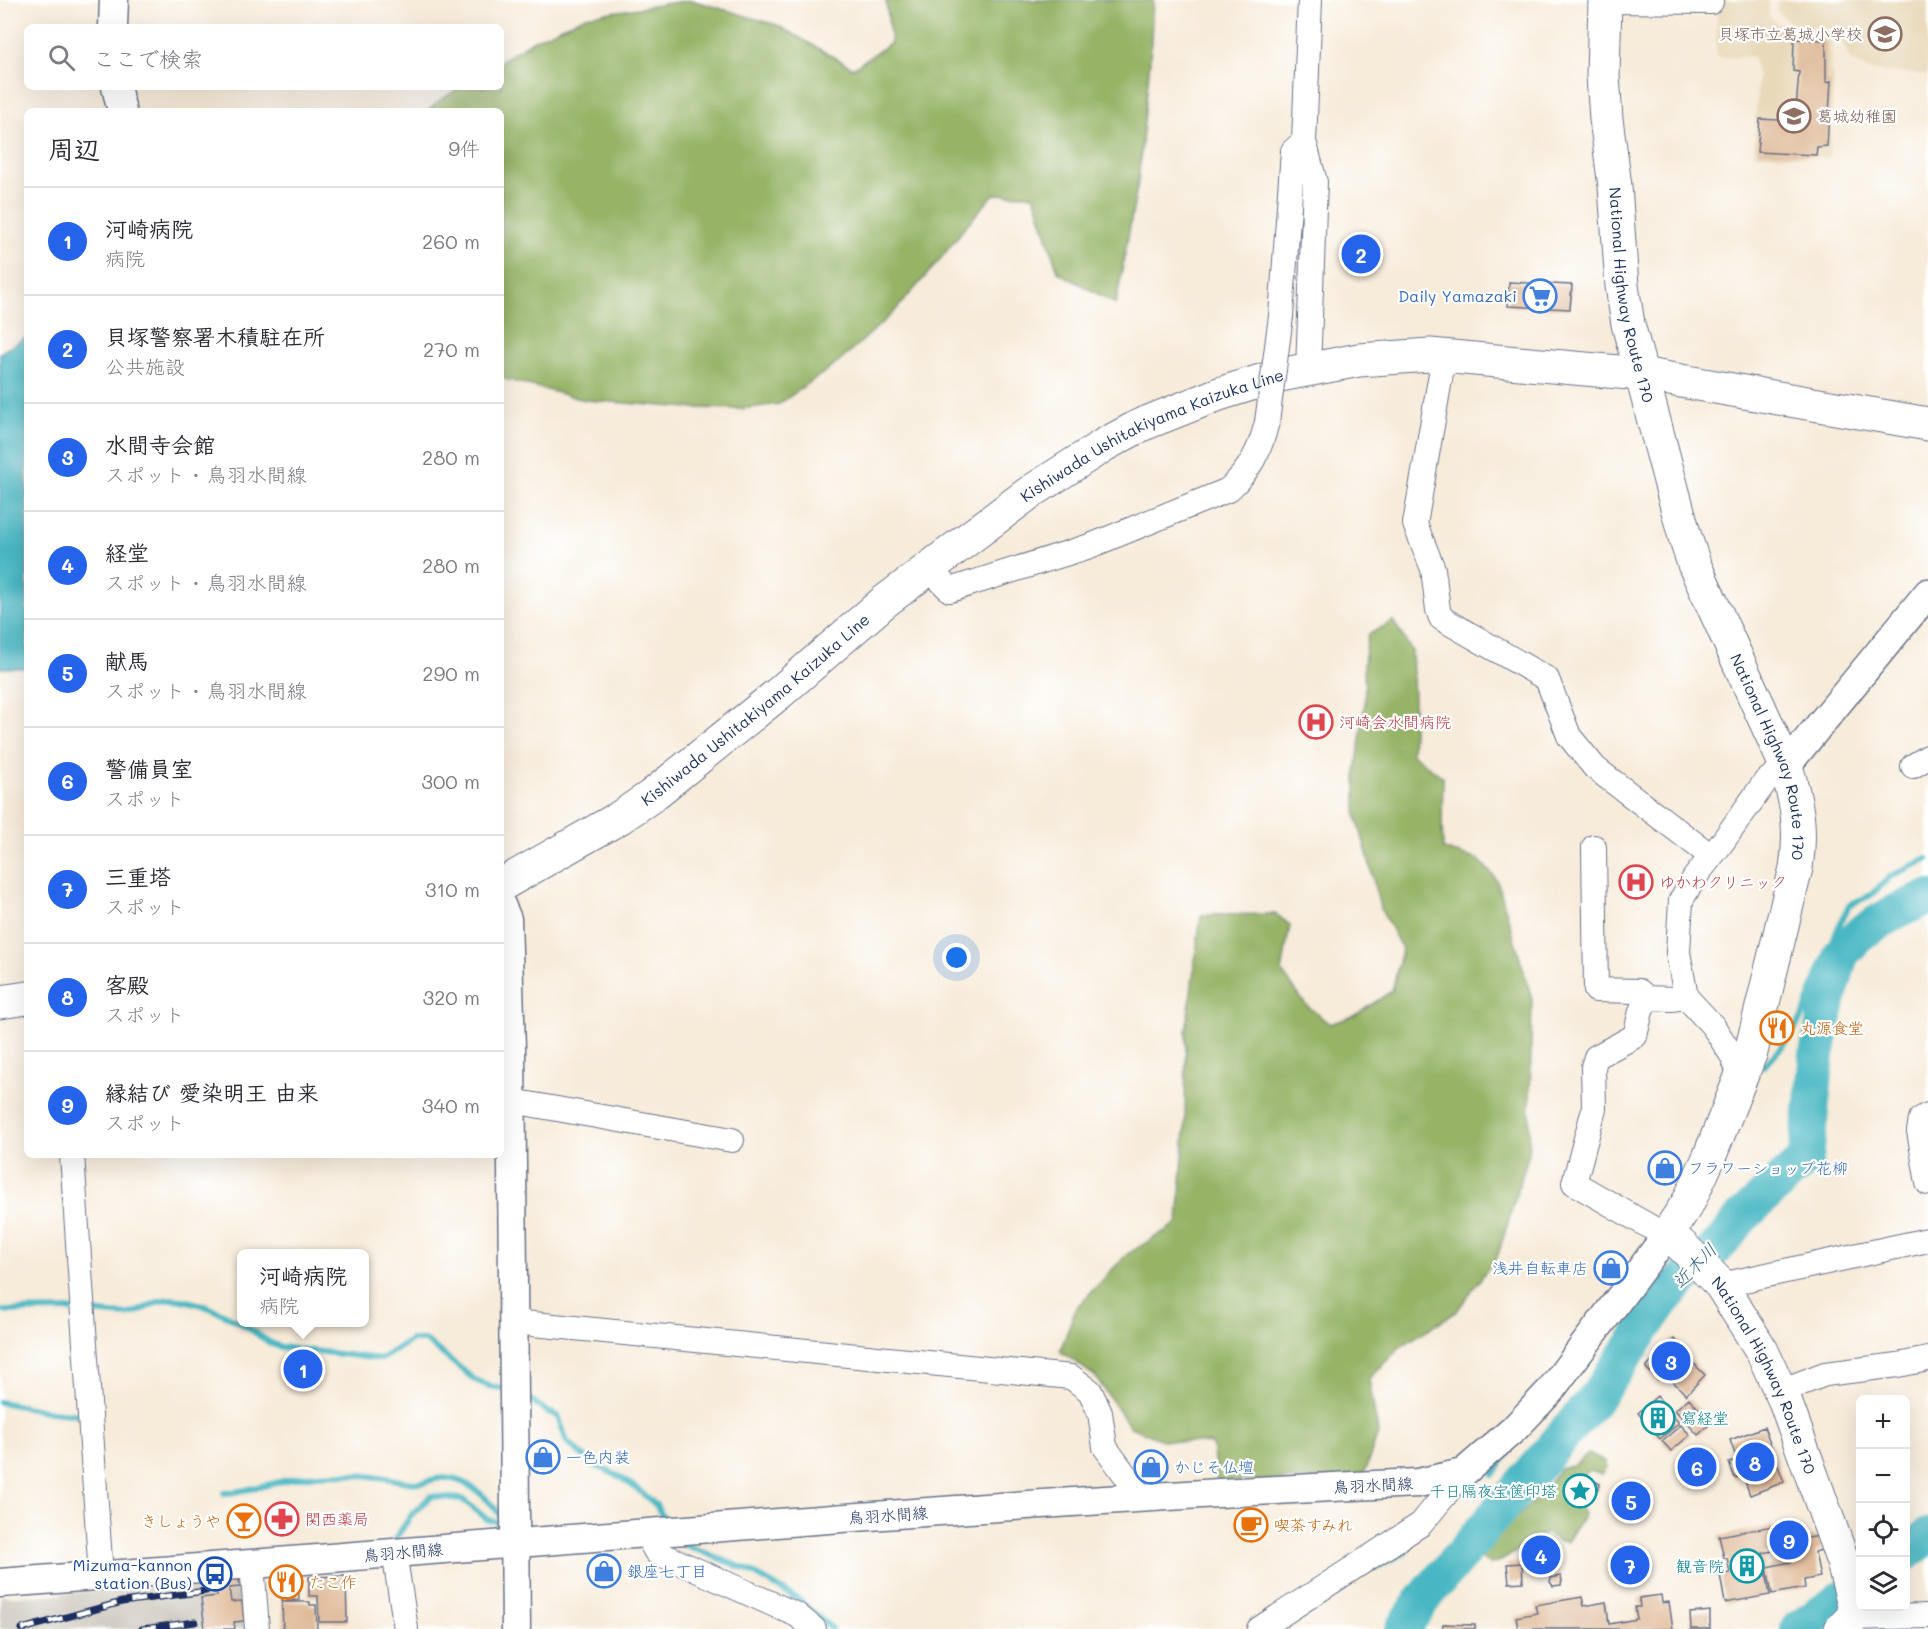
<!DOCTYPE html>
<html lang="ja">
<meta charset="utf-8">
<style>
:root{--surface:#fff;--page:#f2f2f3;--text:#2b2b33;--muted:#7c7c81;--line:#e1e1e2;--accent:#2563eb}
body{margin:0;font-family:Mali,"Klee One",sans-serif;background:var(--page);color:var(--text)}
.controls{position:absolute;right:18px;bottom:18px;display:grid;overflow:hidden;border-radius:9px;box-shadow:0 6px 24px #0002}
.controls button{width:54px;height:54px;display:grid;place-items:center;padding:0;border:0;border-bottom:2px solid var(--line);background:var(--surface);color:var(--text);font:30px sans-serif}
.you{position:absolute;left:957px;top:958px;width:21px;height:21px;margin:-15px;border:4px solid #fff;border-radius:50%;background:#1a73e8;box-shadow:0 0 0 9px #1a73e833}
.badge{display:grid;place-items:center;width:39px;height:39px;border-radius:50%;background:var(--accent);color:#fff;font-size:20px;font-weight:700}
.pin{position:absolute;translate:-50% -50%;border:3px solid #fff;box-shadow:0 2px 6px #0006}
.popup{position:absolute;left:237px;top:1249px;width:132px;height:78px;box-sizing:border-box;display:grid;place-content:center;border-radius:9px;background:var(--surface);filter:drop-shadow(0 2px 4px #0005);font-size:20px;white-space:nowrap;color:var(--muted)}
.popup b{font-size:22px;color:var(--text)}
.popup::after{content:'';position:absolute;left:50%;top:100%;margin-left:-12px;border:12px solid transparent;border-top-color:var(--surface)}
.list{margin:0;padding:0;list-style:none}
h2{display:flex;justify-content:space-between;align-items:center;height:78px;margin:0;padding:0 24px;font-size:26px}
h2 small{font-size:20px;font-weight:400;color:var(--muted)}
.list li{display:grid;grid-template-columns:39px 1fr auto;gap:18px;align-items:center;box-sizing:border-box;height:108px;padding:0 24px;border-top:2px solid var(--line)}
.list b{display:block;font-size:22px;white-space:nowrap}
.list p{margin:0;font-size:20px;white-space:nowrap;color:var(--muted)}
.list em{font-size:20px;font-style:normal;color:var(--muted)}
.icon{flex:none;width:33px;height:33px;fill:none;stroke:currentColor;stroke-width:2;stroke-linecap:round;stroke-linejoin:round}
.map{position:relative;flex:none;width:1928px;height:1629px;overflow:hidden}
.search{position:absolute;background:var(--surface);box-shadow:0 6px 24px #0002;left:24px;top:24px;width:480px;height:66px;display:flex;align-items:center;gap:15px;box-sizing:border-box;padding:0 21px;border-radius:9px;color:var(--muted);font-size:22px}
.panel{position:absolute;background:var(--surface);box-shadow:0 6px 24px #0002;left:24px;top:108px;width:480px;height:1050px;border-radius:9px}
.map>svg:first-child{display:block}
</style>
<div class="map">
<svg width="1928" height="1629" viewBox="0 0 1928 1629">
<rect width="100%" height="100%" fill="#fff"/>
<filter id="ink" filterUnits="userSpaceOnUse"><feTurbulence type="fractalNoise" baseFrequency=".0167" numOctaves="2"/><feDisplacementMap in="SourceGraphic" scale="12" xChannelSelector="R" yChannelSelector="G"/><feConvolveMatrix kernelMatrix="1 2 1 2 8 2 1 2 1" color-interpolation-filters="sRGB"/></filter>
<filter id="wash" filterUnits="userSpaceOnUse"><feTurbulence type="fractalNoise" baseFrequency=".008" numOctaves="4" result="noise"/><feDisplacementMap in="SourceGraphic" scale="24" xChannelSelector="R" yChannelSelector="G"/><feGaussianBlur stdDeviation="1.35" result="paint"/><feColorMatrix in="noise" values="0 0 0 0 0 0 0 0 0 0 0 0 0 0 0 0 0 1.4 0 .05"/><feComposite in="paint" operator="in"/></filter>
<g filter="url(#wash)">
<rect width="100%" height="100%" fill="#f7ebd9"/>
<path fill="#e8d9ba" d="M1717 0H1769V15L1788 36 1832 40 1830 71 1834 78 1829 158 1754 154 1758 76 1753 56 1721 58 1716 56Z
M1778 0H1928V75L1868 70 1850 60 1841 39 1842 29 1793 26 1777 11Z"/>
<path fill="#c9c3b8" d="M239 1575 246 1629H0V1596H35L131 1588Z"/>
<path fill="#96b366" stroke="#587162" stroke-width="1.5" d="M691 0 777 25 853 68 891 43 886 0H1153L1150 61 1138 182 1116 304 1058 272 1034 195 994 194 965 227 938 262 894 312 839 362 779 404 741 409 690 408 585 400 501 378V111H428L440 100 461 87H501V61L534 40 586 16Z
M1393 621 1412 651 1414 701 1412 754 1443 777 1442 821 1443 849 1479 860 1497 880 1532 999 1529 1153 1498 1255 1457 1311 1400 1347 1369 1379 1378 1433 1363 1477 1217 1482 1212 1444 1162 1440 1130 1427 1096 1377 1060 1351 1076 1308 1126 1255 1178 1223 1185 1129 1186 1031 1201 915 1276 914 1290 925 1282 972 1306 1005 1330 1024 1354 1016 1392 991 1402 949 1380 908 1368 857 1356 815V772L1365 701 1364 664 1368 635Z
M1588 1454 1593 1455 1606 1463V1468L1601 1475 1591 1471 1586 1472 1577 1486 1579 1497 1577 1502 1584 1514 1567 1542 1559 1541 1546 1533C1524 1540 1511 1561 1490 1564L1481 1558 1487 1543 1540 1496 1560 1469 1574 1465Z"/>
<path fill="#49b7c3" stroke="#327390" stroke-width="1.5" d="M25 338H27V668H0V353Z"/>
<g fill="none" stroke-linecap="round" stroke-linejoin="round">
<path stroke="#49b7c3" stroke-width="6" d="M1764 1066 1788 1040 1804 1014 1822 963 1849 905 1871 895 1891 876 1928 859
M0 1311 75 1310
M93 1312C105 1313 118 1316 130 1314 145 1311 157 1298 173 1299 200 1301 228 1315 250 1329 262 1337 267 1343 281 1347L381 1359 411 1340H425L475 1380 489 1386 503 1389
M525 1396 548 1412 558 1416 567 1442 594 1465 618 1476 636 1488 656 1505 666 1522
M0 1402 51 1412 81 1415
M1493 1475 1508 1453
M224 1493C256 1491 286 1477 318 1475 341 1473 363 1475 386 1478 396 1480 408 1483 418 1483 427 1483 436 1477 445 1478 470 1479 493 1502 505 1523
M395 1539 413 1513 431 1496 462 1499 488 1520 505 1523
M678 1542 748 1570 799 1600 832 1629
M1374 1568 1406 1552"/>
<path stroke="#49b7c3" stroke-width="36" d="M1906 1554 1928 1535
M1403 1629 1423 1599 1597 1396 1668 1294 1723 1241 1741 1218 1806 1158 1817 1054 1828 1001 1841 954 1862 932 1897 911 1928 898
M1798 1629 1860 1586"/>
</g>
<g id="blocks">
<path fill="#dfba98" d="M1794 39 1826 40V82L1831 81 1827 146 1817 147 1816 155 1757 152 1760 119 1795 121 1799 72 1793 71Z
M1509 282 1572 285 1570 309 1508 306Z
M1674 1339 1687 1351 1684 1354 1705 1375 1686 1395 1665 1373 1658 1380 1646 1368Z
M1657 1396 1679 1423 1660 1439 1638 1413Z
M1689 1398 1711 1423 1698 1435 1675 1410Z
M1681 1425 1690 1435 1671 1451 1662 1441Z
M1764 1427 1784 1482 1750 1495 1743 1475 1735 1478 1729 1463 1737 1460 1730 1440Z
M1698 1460 1702 1470 1696 1473 1691 1464Z
M1594 1481 1600 1484 1596 1492 1590 1489Z
M1772 1526 1777 1550 1763 1553 1770 1595 1725 1603 1720 1575 1730 1573 1727 1558H1724L1719 1536Z
M1819 1536 1821 1550 1815 1552 1820 1577 1804 1580 1805 1588 1772 1594 1767 1567 1791 1562 1788 1545 1795 1544 1794 1541Z
M1541 1540 1557 1554 1542 1571 1525 1556Z
M1642 1549 1647 1575 1619 1581 1613 1555Z
M1522 1563 1523 1582 1509 1583 1507 1564Z
M298 1572 299 1600 282 1601 281 1573Z
M238 1576 240 1587 229 1588 231 1602 242 1601 244 1621 234 1622 235 1629H205L201 1598 217 1596 215 1579Z
M346 1576 347 1622H319L318 1596H309V1577Z
M1560 1576 1562 1580 1561 1585 1553 1586 1550 1582 1551 1578Z
M1661 1595 1662 1603 1669 1602 1673 1629H1518L1516 1617 1537 1613 1535 1605 1582 1597 1584 1606 1606 1602 1609 1624 1637 1619 1635 1607H1640L1639 1598Z
M282 1602H310V1605H316L317 1629H283Z
M1710 1611V1629H1691L1690 1613Z
M1443 1624 1475 1625V1629H1442Z"/>
</g>
</g>
<g filter="url(#ink)">
<use href="#blocks" fill-opacity="0" stroke="#687189" stroke-width="1.5"/>
<g fill="none" stroke-linecap="round" stroke-linejoin="round">
<g stroke="#687189" stroke-width="26">
<path id="minor" d="M1605 1 1711 2V0
M1281 316 1293 151 1304 141
M1444 356 1415 524 1433 569 1438 610 1441 618 1547 679 1569 736 1595 768 1711 856
M1308 370 1315 182 1304 141 1310 0
M929 569 950 590 1090 546 1228 490C1250 470 1260 451 1267 422
M1913 766 1928 757
M1594 847 1596 990 1639 991 1647 998
M1741 1079 1733 1057 1713 1026 1686 997 1678 952 1681 900 1695 877 1721 844 1765 782 1786 766
M512 1101 732 1140
M1928 1115 1921 1119 1919 1131 1928 1183
M72 1155 101 1576
M1666 1236 1574 1183 1594 1109 1593 1067 1596 1057 1635 1036 1641 1011 1647 998 1673 999 1686 997
M1721 1285 1928 1240
M513 1322 1071 1377 1090 1391 1100 1413 1105 1447 1141 1497
M1781 1391 1825 1374 1898 1365 1928 1359
M645 1532 656 1552 797 1615 814 1629
M394 1552 406 1629
M252 1564 257 1629
M1852 1618 1928 1616
M1259 1629 1421 1524 1463 1473"/>
</g>
<g stroke="#687189" stroke-width="31">
<path id="tertiary" d="M113 27 114 0
M116 87 122 111
M1786 766 1928 593
M501 905 507 919 511 1049 516 1629
M0 1583C473 1549 945 1504 1418 1483L1463 1473 1514 1429 1550 1391 1666 1236"/>
</g>
<g stroke="#687189" stroke-width="35">
<g id="primary">
<path id="s1" d="M501 885 619 818 650 797 778 694 884 602 1029 493 1104 445 1141 425 1219 394 1280 375 1359 360 1430 355 1641 374 1928 424"/>
<path d="M0 1002 27 998"/>
</g>
</g>
<g stroke="#687189" stroke-width="35">
<g id="trunk">
<path id="s2" d="M1605 0 1603 76 1606 119 1615 186 1622 286 1628 324 1685 537 1694 564 1786 766C1797 803 1802 829 1796 868L1751 1052 1708 1160 1689 1201 1666 1236 1680 1244 1721 1285 1762 1351 1785 1401 1843 1562 1855 1608 1852 1618 1841 1629"/>
</g>
</g>
<use href="#minor" stroke="#fff" stroke-width="24"/>
<use href="#tertiary" stroke="#fff" stroke-width="28"/>
<use href="#primary" stroke="#fff" stroke-width="33"/>
<use href="#trunk" stroke="#fff" stroke-width="33"/>
<g stroke="#1b2f5e" stroke-width="7">
<path id="rail" d="M22 1629 122 1602 206 1591
M142 1629 195 1622"/>
</g>
<use href="#rail" stroke="#fff" stroke-width="4.5" stroke-dasharray="14" stroke-linecap="butt"/>
<g stroke="#687189" stroke-width="26" stroke-linecap="butt">
<path id="minor-bridge" d="M1267 422 1281 316"/>
</g>
<use href="#minor-bridge" stroke="#fff" stroke-width="24"/>
</g>
</g>
<defs>
<g id="university-ring" transform="scale(1.725)"><circle r="9.5" fill="#fff" stroke="#8d6e63" stroke-width="1.5"/><path d="M0-5L7-2L0 1L-7-2ZM-4 1L0 2.5L4 1V4Q0 6-4 4Z" fill="#8d6e63"/></g>
<g id="school-ring" transform="scale(1.725)"><circle r="9.5" fill="#fff" stroke="#8d6e63" stroke-width="1.5"/><path d="M0-5L7-2L0 1L-7-2ZM-4 1L0 2.5L4 1V4Q0 6-4 4Z" fill="#8d6e63"/></g>
<g id="supermarket-ring" transform="scale(1.725)"><circle r="9.5" fill="#fff" stroke="#3f7fe0" stroke-width="1.5"/><path d="M-6-5.5h2.5l.6 2H6L4.5 2H-2.5L-4.4-4H-6ZM-1.5 3.2a1.3 1.3 0 1 0 .1 0ZM3 3.2a1.3 1.3 0 1 0 .1 0Z" fill="#3f7fe0"/></g>
<g id="hospital-ring" transform="scale(1.725)"><circle r="9.5" fill="#fff" stroke="#e0444e" stroke-width="1.5"/><path d="M-5-5h3v3.5h4V-5h3V5h-3V1.5h-4V5h-3Z" fill="#e0444e"/></g>
<g id="restaurant-ring" transform="scale(1.725)"><circle r="9.5" fill="#fff" stroke="#e8710a" stroke-width="1.5"/><path d="M-5-6h1v4h1v-4h1v4h1v-4h1v5L-1.5 .5V6h-2V.5L-5-1ZM5-6V6H3V1.5H1.5Q1.5-4 5-6Z" fill="#e8710a"/></g>
<g id="shop-ring" transform="scale(1.725)"><circle r="9.5" fill="#fff" stroke="#3f7fe0" stroke-width="1.5"/><path d="M-5-2.5h2.3a2.7 3.5 0 0 1 5.4 0H5L5.5 6h-11ZM-1.5-2.5h3a1.5 2.3 0 0 0-3 0Z" fill="#3f7fe0"/></g>
<g id="building-ring" transform="scale(1.725)"><circle r="9.5" fill="#fff" stroke="#0f9aa8" stroke-width="1.5"/><path d="M-4-6H4V6H1V3H-1V6H-4ZM-2.5-4.3h1.7v1.8h-1.7ZM.8-4.3h1.7v1.8H.8ZM-2.5-1h1.7V.8h-1.7ZM.8-1h1.7V.8H.8Z" fill="#0f9aa8"/></g>
<g id="sight-ring" transform="scale(1.725)"><circle r="9.5" fill="#fff" stroke="#0f9aa8" stroke-width="1.5"/><path d="M0-6L1.8-2.2L6-1.7L2.9 1.2L3.7 5.4L0 3.3L-3.7 5.4L-2.9 1.2L-6-1.7L-1.8-2.2Z" fill="#0f9aa8"/></g>
<g id="pharmacy-ring" transform="scale(1.725)"><circle r="9.5" fill="#fff" stroke="#e0444e" stroke-width="1.5"/><path d="M-2-6h4v4h4v4h-4v4h-4v-4h-4v-4h4Z" fill="#e0444e"/></g>
<g id="bar-ring" transform="scale(1.725)"><circle r="9.5" fill="#fff" stroke="#e8710a" stroke-width="1.5"/><path d="M-6-5H6L.8 .8V4.5H3.5V6h-7V4.5H-.8V.8Z" fill="#e8710a"/></g>
<g id="cafe-ring" transform="scale(1.725)"><circle r="9.5" fill="#fff" stroke="#e8710a" stroke-width="1.5"/><path d="M-5.5-4.5H6V0H3Q3 3.5 0 3.5H-2.5Q-5.5 3.5-5.5 0ZM3-3.2v2h1.7v-2ZM-6 4.5H4V6H-6Z" fill="#e8710a"/></g>
<g id="bus-ring" transform="scale(1.725)"><circle r="9.5" fill="#fff" stroke="#1a4fb4" stroke-width="1.5"/><path d="M-5-6H5V4H4V6H2V4H-2V6H-4V4H-5ZM-3.5-4V0h7V-4ZM-3.5 1.2v1.5H-2V1.2ZM2 1.2v1.5H3.5V1.2Z" fill="#1a4fb4"/></g>
</defs>
<g fill-rule="evenodd">
<use href="#university-ring" x="1885" y="34"/>
<use href="#school-ring" x="1794" y="116"/>
<use href="#supermarket-ring" x="1540" y="296"/>
<use href="#hospital-ring" x="1316" y="722"/>
<use href="#hospital-ring" x="1636" y="882"/>
<use href="#restaurant-ring" x="1777" y="1028"/>
<use href="#shop-ring" x="1665" y="1168"/>
<use href="#shop-ring" x="1611" y="1268"/>
<use href="#building-ring" x="1658" y="1418"/>
<use href="#shop-ring" x="543" y="1457"/>
<use href="#shop-ring" x="1151" y="1467"/>
<use href="#sight-ring" x="1580" y="1491"/>
<use href="#pharmacy-ring" x="282" y="1519"/>
<use href="#bar-ring" x="244" y="1521"/>
<use href="#cafe-ring" x="1251" y="1525"/>
<use href="#building-ring" x="1747" y="1566"/>
<use href="#shop-ring" x="604" y="1571"/>
<use href="#bus-ring" x="215" y="1574"/>
<use href="#restaurant-ring" x="286" y="1582"/>
</g>
<g text-anchor="middle" stroke-width="4.5" stroke-linejoin="round" paint-order="stroke">
<g font-size="16" fill="#785e54" stroke="#fff" text-anchor="end">
<text x="1862" y="40">貝塚市立葛城小学校</text>
<text x="1817" y="122" text-anchor="start">葛城幼稚園</text>
</g>
<g font-size="16" fill="#1b2f5e" stroke="#fff">
<text dy="6" stroke="none"><textPath href="#s2" startOffset="297">National Highway Route 170</textPath></text>
<text dy="6" stroke="none"><textPath href="#s1" startOffset="796">Kishiwada Ushitakiyama Kaizuka Line</textPath></text>
<text dy="6" stroke="none"><textPath href="#s1" startOffset="310">Kishiwada Ushitakiyama Kaizuka Line</textPath></text>
<text dy="6" stroke="none"><textPath href="#s2" startOffset="783">National Highway Route 170</textPath></text>
<text dy="6" stroke="none"><textPath href="#s2" startOffset="1467">National Highway Route 170</textPath></text>
<text transform="translate(1373 1485) rotate(-3)" y="6">鳥羽水間線</text>
<text transform="translate(888 1515) rotate(-4)" y="6">鳥羽水間線</text>
<text transform="translate(403 1552) rotate(-5)" y="6">鳥羽水間線</text>
</g>
<g font-size="16" fill="#366cbe" stroke="#fff" text-anchor="start">
<text x="1517" y="302" text-anchor="end">Daily Yamazaki</text>
<text x="1688" y="1174">フラワーショップ花柳</text>
<text x="1588" y="1274" text-anchor="end">浅井自転車店</text>
<text x="566" y="1463">一色内装</text>
<text x="1174" y="1473">かじそ仏壇</text>
<text x="627" y="1577">銀座七丁目</text>
</g>
<g font-size="16" fill="#be3a42" stroke="#fff" text-anchor="start">
<text x="1339" y="728">河崎会水間病院</text>
<text x="1659" y="888">ゆかわクリニック</text>
<text x="305" y="1525">関西薬局</text>
</g>
<g font-size="16" fill="#c56008" stroke="#fff" text-anchor="start">
<text x="1800" y="1034">丸源食堂</text>
<text x="221" y="1527" text-anchor="end">きしょうや</text>
<text x="1274" y="1531">喫茶すみれ</text>
<text x="309" y="1588">たこ作</text>
</g>
<g font-size="16" fill="#0d838f" stroke="#fff" text-anchor="end">
<text x="1681" y="1424" text-anchor="start">寫経堂</text>
<text x="1557" y="1497">千日隔夜宝篋印塔</text>
<text x="1724" y="1572">観音院</text>
</g>
<g font-size="16" fill="#164399" stroke="#fff" text-anchor="end">
<text x="192" y="1571">Mizuma-kannon<tspan x="192" dy="18">station (Bus)</tspan></text>
</g>
<g font-size="18" font-style="italic" fill="#2b5f81" stroke="#fff">
<text transform="translate(1695 1266) rotate(-46)" y="6">近木川</text>
</g>
</g>
</svg>
<div class="controls">
<button>+</button>
<button>−</button>
<button><svg class="icon" aria-label="locate" viewBox="0 0 24 24"><circle cx="12" cy="12" r="6"/><path d="M12 2v4M12 18v4M2 12h4M18 12h4"/></svg></button>
<button><svg class="icon" aria-label="layers" viewBox="0 0 24 24"><path d="M12 4l9 5-9 5-9-5zM3 14l9 5 9-5"/></svg></button>
</div>
<div class="you"></div>
<div class="pin badge" style="left:303px;top:1369px">1</div>
<div class="popup"><b>河崎病院</b>病院</div>
<div class="pin badge" style="left:1361px;top:254px">2</div>
<div class="pin badge" style="left:1671px;top:1361px">3</div>
<div class="pin badge" style="left:1541px;top:1555px">4</div>
<div class="pin badge" style="left:1631px;top:1501px">5</div>
<div class="pin badge" style="left:1697px;top:1467px">6</div>
<div class="pin badge" style="left:1630px;top:1565px">7</div>
<div class="pin badge" style="left:1755px;top:1462px">8</div>
<div class="pin badge" style="left:1789px;top:1540px">9</div>
<div class="search"><svg class="icon" aria-label="search" viewBox="0 0 24 24"><circle cx="10" cy="10" r="6"/><path d="M15 15l6 6"/></svg>ここで検索</div>
<section class="panel">
<h2>周辺<small>9件</small></h2>
<ul class="list">
<li><span class="badge">1</span><div><b>河崎病院</b><p>病院</p></div><em>260 m</em></li>
<li><span class="badge">2</span><div><b>貝塚警察署木積駐在所</b><p>公共施設</p></div><em>270 m</em></li>
<li><span class="badge">3</span><div><b>水間寺会館</b><p>スポット · 鳥羽水間線</p></div><em>280 m</em></li>
<li><span class="badge">4</span><div><b>経堂</b><p>スポット · 鳥羽水間線</p></div><em>280 m</em></li>
<li><span class="badge">5</span><div><b>献馬</b><p>スポット · 鳥羽水間線</p></div><em>290 m</em></li>
<li><span class="badge">6</span><div><b>警備員室</b><p>スポット</p></div><em>300 m</em></li>
<li><span class="badge">7</span><div><b>三重塔</b><p>スポット</p></div><em>310 m</em></li>
<li><span class="badge">8</span><div><b>客殿</b><p>スポット</p></div><em>320 m</em></li>
<li><span class="badge">9</span><div><b>縁結び 愛染明王 由来</b><p>スポット</p></div><em>340 m</em></li>
</ul>
</section>
</div>
